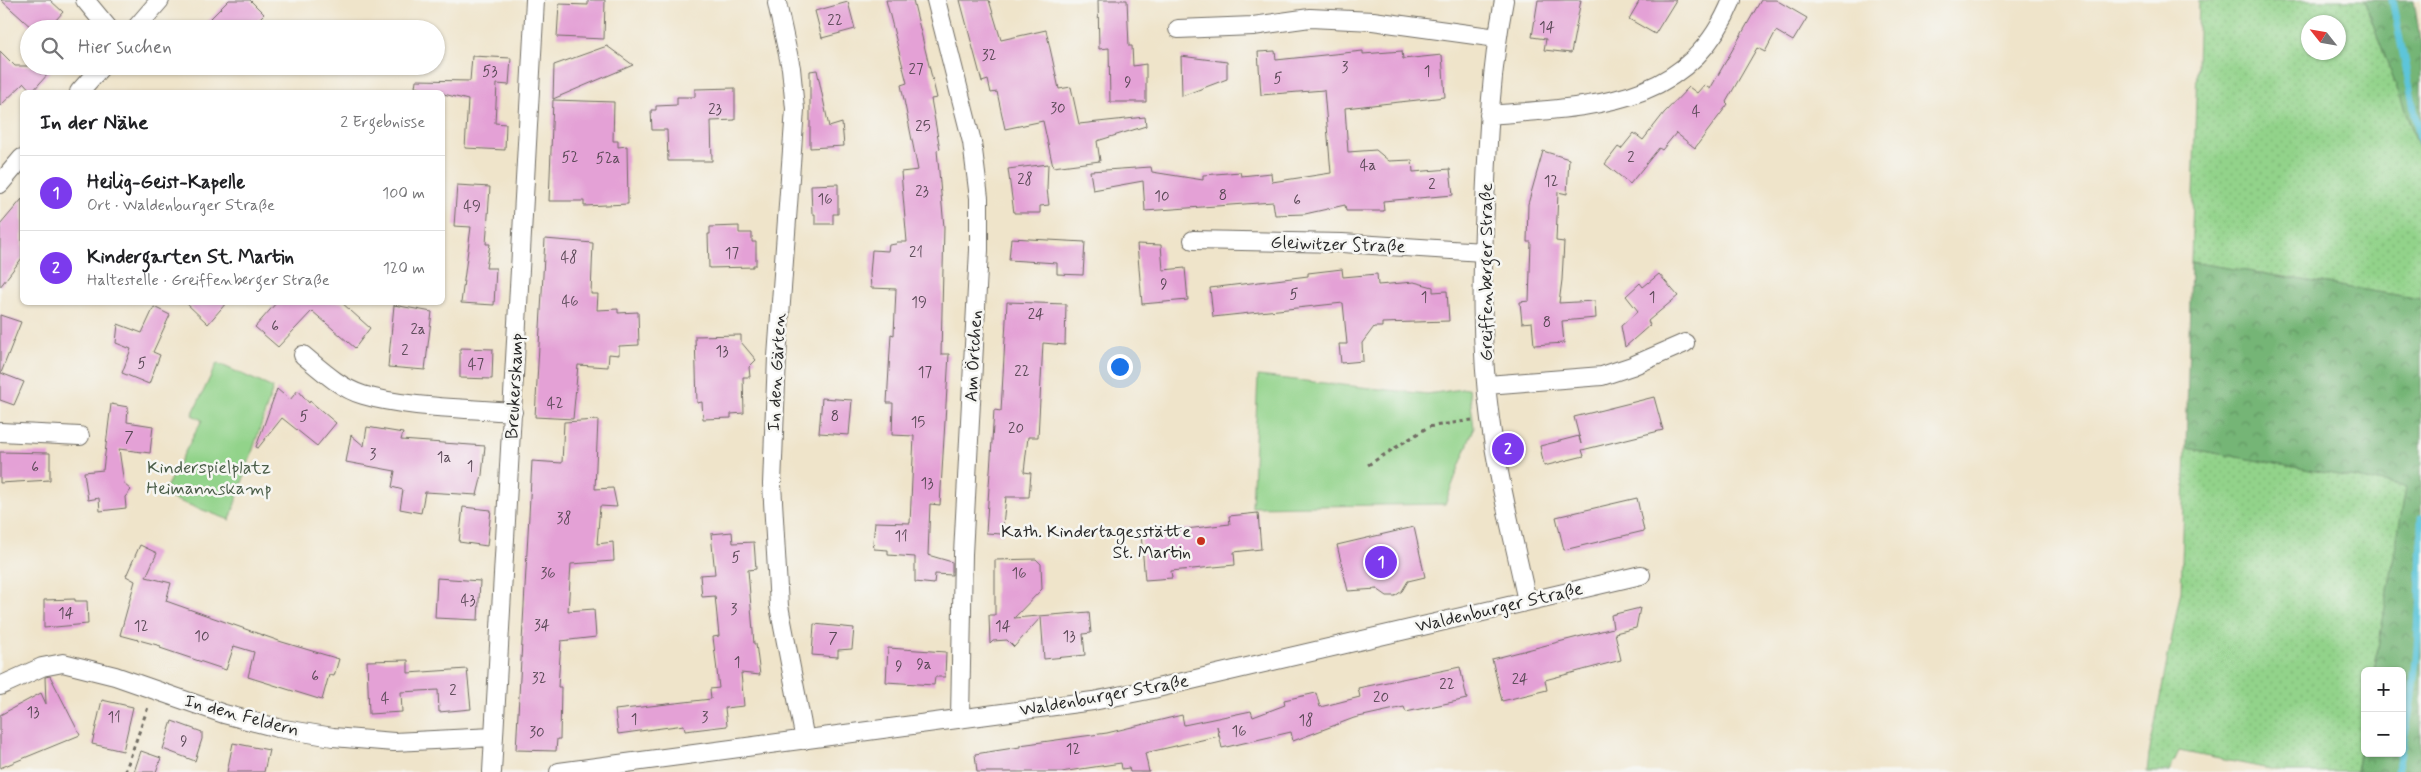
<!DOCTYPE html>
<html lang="de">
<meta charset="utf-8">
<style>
:root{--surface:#fff;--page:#f6f6f6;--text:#202124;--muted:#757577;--line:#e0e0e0;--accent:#7c3aed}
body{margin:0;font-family:Mynerve,sans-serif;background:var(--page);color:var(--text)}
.controls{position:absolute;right:15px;bottom:15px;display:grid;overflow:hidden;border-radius:8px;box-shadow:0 1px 4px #0004}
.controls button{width:45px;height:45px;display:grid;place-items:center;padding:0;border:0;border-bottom:1px solid var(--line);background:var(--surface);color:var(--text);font:25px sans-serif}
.compass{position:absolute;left:2301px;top:15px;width:45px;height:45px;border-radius:50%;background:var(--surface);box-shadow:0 1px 4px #0004;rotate:301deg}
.you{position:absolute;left:1119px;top:366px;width:18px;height:18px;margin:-12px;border:4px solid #fff;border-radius:50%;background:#1a73e8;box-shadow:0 0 0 8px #1a73e833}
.badge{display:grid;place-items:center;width:32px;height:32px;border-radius:50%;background:var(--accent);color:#fff;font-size:16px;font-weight:700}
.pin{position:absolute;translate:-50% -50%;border:2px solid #fff;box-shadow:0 1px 5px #0006}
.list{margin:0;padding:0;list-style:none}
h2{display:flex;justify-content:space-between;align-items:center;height:65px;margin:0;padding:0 20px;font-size:21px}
h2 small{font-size:16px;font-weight:400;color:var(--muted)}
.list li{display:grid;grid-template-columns:32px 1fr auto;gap:15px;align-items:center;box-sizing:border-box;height:75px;padding:0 20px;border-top:1px solid var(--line)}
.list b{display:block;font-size:19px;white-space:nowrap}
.list p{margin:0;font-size:16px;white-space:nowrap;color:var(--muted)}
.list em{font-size:16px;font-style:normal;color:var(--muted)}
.icon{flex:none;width:28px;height:28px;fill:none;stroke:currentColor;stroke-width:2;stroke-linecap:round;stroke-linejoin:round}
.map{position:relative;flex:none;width:2421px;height:772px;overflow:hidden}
.search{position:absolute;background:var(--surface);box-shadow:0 1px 4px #0004;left:20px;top:20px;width:425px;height:55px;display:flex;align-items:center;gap:12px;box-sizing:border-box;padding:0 18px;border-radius:28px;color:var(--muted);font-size:19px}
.panel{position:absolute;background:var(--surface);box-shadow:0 1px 4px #0004;left:20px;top:90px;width:425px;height:215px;border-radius:8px}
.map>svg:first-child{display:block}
</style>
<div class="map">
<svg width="2421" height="772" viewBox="0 0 2421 772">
<defs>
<pattern id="grass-dots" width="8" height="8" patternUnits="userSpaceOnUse" patternTransform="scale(1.25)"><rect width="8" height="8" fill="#92d38a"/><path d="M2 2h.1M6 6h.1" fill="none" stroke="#7eb577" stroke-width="1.8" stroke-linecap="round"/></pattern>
<pattern id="forest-crowns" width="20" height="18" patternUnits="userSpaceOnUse" patternTransform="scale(1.25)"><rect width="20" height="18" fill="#75b576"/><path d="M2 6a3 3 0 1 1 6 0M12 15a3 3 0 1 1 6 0" fill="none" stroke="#609361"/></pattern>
</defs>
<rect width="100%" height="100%" fill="#f6f6f2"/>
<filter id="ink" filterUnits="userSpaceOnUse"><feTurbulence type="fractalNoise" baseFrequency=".02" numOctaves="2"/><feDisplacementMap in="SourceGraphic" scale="10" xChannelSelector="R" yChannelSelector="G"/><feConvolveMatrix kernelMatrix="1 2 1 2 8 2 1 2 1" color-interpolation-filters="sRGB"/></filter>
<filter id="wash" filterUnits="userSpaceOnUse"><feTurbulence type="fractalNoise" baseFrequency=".0096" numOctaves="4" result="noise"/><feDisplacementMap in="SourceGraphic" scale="20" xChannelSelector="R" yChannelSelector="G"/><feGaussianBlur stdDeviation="1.12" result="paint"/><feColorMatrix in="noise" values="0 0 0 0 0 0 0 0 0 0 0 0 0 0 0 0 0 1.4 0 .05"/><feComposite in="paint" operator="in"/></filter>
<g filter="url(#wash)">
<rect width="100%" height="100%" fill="#efe4ca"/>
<path fill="url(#grass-dots)" stroke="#5e7f5a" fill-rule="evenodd" d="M2199 0H2364L2421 153V299L2191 262ZM2308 22H2338V52H2308Z
M2186 448 2407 487 2374 671H2365V722L2356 772H2285L2179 751 2169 772H2147L2149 754 2181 590Z"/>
<path fill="url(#forest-crowns)" stroke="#507050" d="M2364 0H2414L2421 46V153Z
M2191 262 2421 299V768L2407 772H2356L2365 722V753H2402V671H2374L2406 487 2186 448Z"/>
<path fill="#92d38a" stroke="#5e7f5a" d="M217 363 273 388 230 520 162 495 202 420 192 415Z
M1258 376 1427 394 1469 388 1474 428 1445 504 1252 507Z"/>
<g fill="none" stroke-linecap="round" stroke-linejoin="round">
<path stroke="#5dc5da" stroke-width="7" d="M2392 0 2421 143
M2402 748C2420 674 2420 595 2421 518
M2397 772 2401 753"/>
</g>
<g id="blocks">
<path fill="#e4a1d6" d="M1 0H50L63 12 48 29H33Z
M229 0H250L264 14 249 29H200Z
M588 0H605L604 39 557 37 559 4 588 5Z
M886 0H913L937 98 931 99 940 149 937 150 944 227 941 354H949L940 505 930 504 928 555 952 562V575L935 574 934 584 915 582V557L888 555V550L874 549 873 542 875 522 910 523 914 436 892 435 893 403H887L891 334 894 335 896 289 871 288 870 274 872 250 888 251 889 245 896 244 897 242H907L901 172 918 170 901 85 907 83Z
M960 0H989L1001 40 1046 30 1059 89 1071 87 1079 124 1145 117 1146 126 1097 141 1100 161 1053 167 1043 121 1005 129 997 92 991 93 988 80 982 82Z
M1098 0H1127L1129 46H1132L1133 66 1146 64V102H1110L1109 48 1099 49Z
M1538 0H1581L1571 53 1544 50 1546 39 1532 37Z
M1640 0H1676L1655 34 1629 19Z
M1761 0H1776L1807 18 1793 41 1776 31 1765 52 1757 48 1726 102 1728 104 1695 148 1676 133 1662 150 1659 148 1630 184 1605 164 1618 147 1621 149 1634 133 1643 140 1664 113 1689 87 1697 93 1704 85 1710 89Z
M848 2 855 29 822 38 815 11Z
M607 46 633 65 553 99 554 65Z
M0 51 15 66H55L32 92 24 83 0 106Z
M1275 51 1276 60 1363 51V54L1402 51 1403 59 1442 55 1445 97 1345 108 1348 152 1376 150 1389 161 1412 160 1413 172 1450 169 1453 195 1383 201 1384 211H1346L1345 205 1305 214 1275 215 1273 202 1145 211 1143 181 1093 190 1090 171 1151 167 1152 172 1203 180V175L1240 172 1241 176 1271 173 1272 182 1331 173 1324 90 1261 95 1258 52Z
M472 56 511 58 509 85 497 84 495 123 506 124 505 150 465 148 468 100 415 87 416 80 470 81Z
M1181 56 1227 62V79L1182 96Z
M817 70 829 127 842 123 844 146 810 148V71Z
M735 88V120L711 121 712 161H668L667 130H652L651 110H656V106L677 105V97H695V89Z
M553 100 614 102 613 141H618V147L627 146 628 204 584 206V201H549Z
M1543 151 1569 159 1567 194 1558 192 1556 241 1564 242 1562 280 1559 303 1595 301 1596 318 1562 321 1564 343 1534 345 1532 322 1522 323 1520 302 1529 301 1531 242H1527L1528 204Z
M1048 164 1047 189 1049 205 1040 206V213H1014L1008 169Z
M838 184V214H833V224H815V214H812L811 185Z
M457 185 490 187 486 244H490L486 268H496L494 305 461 303 471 227 454 226Z
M22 199V258L0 287V225Z
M739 226V233H752V242H756V265H753V267L709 268 708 234H710V227Z
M1011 238 1085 242 1083 275 1057 274V263L1009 260Z
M545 239 593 243 591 294H598L597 310 618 309V313L638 312 639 345 619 346V355L609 354 608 367 578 365 573 419 535 417Z
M1137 244 1161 245 1163 270 1185 268 1188 300 1142 304Z
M1342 269 1343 277 1377 274 1378 285 1414 282 1433 287V292L1447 291 1449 321 1382 323V327H1374L1362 343 1363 361 1341 363 1339 344H1347L1343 303 1213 317 1210 288 1308 276V273Z
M1659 274 1678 296 1648 321 1650 325 1625 347 1621 326 1638 311 1626 296 1640 283 1643 287Z
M185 302H227L208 324Z
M277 302H341L370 328 355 348 312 311 278 347 255 327Z
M1007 302 1066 304 1065 345 1043 343 1038 437H1028L1024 472 1031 473 1029 497H1006L1002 534 986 533 994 410 1001 411Z
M394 305 432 312 425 370 388 367Z
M154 307 170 315 153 352 160 355 149 384 122 373 131 349 116 343 118 324 142 333Z
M0 315 21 322 1 373 24 382 14 405 0 400Z
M741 335V342L756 360 749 367 750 377H743L744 413 731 414V418L703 419 702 402 697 403 695 336Z
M460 348 493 349 492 379 460 378Z
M277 389 290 400 298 390 309 403 310 401 336 423 317 446 282 418 258 448 256 447Z
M1654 397 1663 430 1582 450 1584 456 1544 466 1540 446 1579 436 1581 444 1574 417Z
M822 398 852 400 849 435 819 433Z
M111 404 128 407 127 422 153 426 150 453 119 449 124 484 131 490 125 497 126 508 100 511 99 498 88 500 84 472 103 470Z
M598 420 595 489 613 488 617 507 600 506 597 544 613 542 614 561 571 564 568 611 594 609 596 637 561 641 558 687H561L560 739H557L556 751 516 750 532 461 562 463 564 422Z
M367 427 403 433 401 440 485 446 482 475 477 495 425 492 421 513 400 509 403 490 392 487 395 471 346 462 351 435 364 446Z
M0 452 50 453V480L0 483Z
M1637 498 1644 531 1564 550 1556 517Z
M463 507 491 510 487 546 459 542Z
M1258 513 1261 549 1234 552 1235 565 1171 571 1172 578 1145 580 1141 534 1230 524 1229 516Z
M1414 527 1425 577 1408 581 1402 591 1395 596H1387L1377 589 1348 591 1337 545Z
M732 532 733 543 754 542 756 569 748 570 754 644H756L760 675 741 673 744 706 725 708 727 726 685 731 684 725 618 734 615 710 711 699 710 689 719 688 713 637 719 636 715 596 702 597 700 575 715 574 711 534Z
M140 545 157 553 146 577 171 583 166 601 282 642 339 659 334 676 329 675 322 700 248 677 254 652 234 646 226 670 160 648 161 646 120 635 135 581 126 576Z
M1036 559 1041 564 1042 589 1014 618 1089 612 1091 633 1083 634 1085 655 1044 659 1041 617 1014 647 1007 640 993 641 990 644 989 615H995V560Z
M437 578 480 581 478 620 435 618Z
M75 599V601H87L88 624 44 628V600Z
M1640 608 1636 628 1615 633 1621 660 1545 680 1547 690 1502 701 1492 659 1613 628 1611 615Z
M814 624 854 628 852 649 838 650V657L812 655Z
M888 648 946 652 945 677H935L934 685 886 682Z
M408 660V673L467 669 471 709 439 712 438 690 401 692 402 712 369 714 367 661Z
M1460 667 1467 699 1406 712 1404 707 1354 718 1293 741 1291 732 1222 748 1217 726 1219 736 1145 753 1149 772H1130L1129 768 1122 769 1121 763 1061 772H977L975 754 1020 747V745L1107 733 1182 715 1184 725 1251 711 1253 717 1285 705 1284 700 1316 693 1320 707 1360 697 1358 688Z
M50 676 80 735 0 768V715L41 693 46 704 45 677Z
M102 700 133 707 123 751 92 744Z
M172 721 202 732V739L195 761 163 749Z
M233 743 269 750 264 772H227Z
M141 751 161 758 156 772H134Z"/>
</g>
</g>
<g filter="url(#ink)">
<use href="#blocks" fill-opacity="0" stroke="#706c63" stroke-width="1"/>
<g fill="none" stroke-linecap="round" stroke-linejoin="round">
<g stroke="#706c63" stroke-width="20">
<path id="minor" d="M85 0 109 29
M936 0 972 142 979 198V250L963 554 960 718
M1504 0C1491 67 1488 135 1485 203 1482 275 1480 347 1490 419 1498 480 1514 540 1527 601
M777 3 791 68 795 109 777 357 772 484 779 606 805 740
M135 29 160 0
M1178 29 1253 26 1310 18 1373 21 1497 38
M79 92 102 66
M1489 115C1589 106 1688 109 1732 0
M0 184 22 158
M1193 240 1342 243 1483 252
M303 355C321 370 340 388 363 395 406 408 467 408 513 412
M1487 385 1602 376 1632 366 1685 343
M0 432 80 436
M0 686 42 667 63 663 115 676 224 714 278 728 333 737 394 742 493 737
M492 772 535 0
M559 772 1093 701 1153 689 1641 575"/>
</g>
<path stroke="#706c63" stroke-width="3" stroke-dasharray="4 4" stroke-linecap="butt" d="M1368 465 1428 427 1472 420
M125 772 148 707"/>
<use href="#minor" stroke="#fff" stroke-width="18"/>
</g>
</g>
<circle fill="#c8321e" stroke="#f6f6f2" stroke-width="2" cx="1201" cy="541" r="5"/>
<g text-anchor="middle" stroke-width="5" stroke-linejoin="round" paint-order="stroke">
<g font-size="15" fill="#594856">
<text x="835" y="25">22</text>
<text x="1547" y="32">14</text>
<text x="989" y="60">32</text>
<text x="1345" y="72">3</text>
<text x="916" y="74">27</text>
<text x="490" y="76">53</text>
<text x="1427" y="76">1</text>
<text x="1278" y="83">5</text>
<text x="1128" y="87">9</text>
<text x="1058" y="113">30</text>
<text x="715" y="114">23</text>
<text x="1696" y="116">4</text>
<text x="923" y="131">25</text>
<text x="570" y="162">52</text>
<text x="1631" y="162">2</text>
<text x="608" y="163">52a</text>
<text x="1368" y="170">4a</text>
<text x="1025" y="184">28</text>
<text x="1551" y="186">12</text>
<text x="1432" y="189">2</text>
<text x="922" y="196">23</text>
<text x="1223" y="200">8</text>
<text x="1162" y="201">10</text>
<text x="825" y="204">16</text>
<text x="1297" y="205">6</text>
<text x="472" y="211">49</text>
<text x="916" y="257">21</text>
<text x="732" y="258">17</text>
<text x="569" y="262">48</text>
<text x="1164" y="289">9</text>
<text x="1294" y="299">5</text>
<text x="1424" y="302">1</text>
<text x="1652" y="302">1</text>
<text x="570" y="306">46</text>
<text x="919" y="307">19</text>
<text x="1036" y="319">24</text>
<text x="1547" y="327">8</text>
<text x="275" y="331">6</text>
<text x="418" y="334">2a</text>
<text x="405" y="355">2</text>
<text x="722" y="356">13</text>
<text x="142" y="368">5</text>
<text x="476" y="369">47</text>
<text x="1022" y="376">22</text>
<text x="925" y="377">17</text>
<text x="555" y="408">42</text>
<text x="304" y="421">5</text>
<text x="835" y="421">8</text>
<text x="918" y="427">15</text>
<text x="1016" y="433">20</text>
<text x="129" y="442">7</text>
<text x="373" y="459">3</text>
<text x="444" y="462">1a</text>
<text x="470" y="471">1</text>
<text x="35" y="472">6</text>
<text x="927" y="488">13</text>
<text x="564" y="523">38</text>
<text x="901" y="541">11</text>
<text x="736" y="562">5</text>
<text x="548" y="578">36</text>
<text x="1019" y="578">16</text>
<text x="468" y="605">43</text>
<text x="734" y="614">3</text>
<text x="66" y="618">14</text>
<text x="542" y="630">34</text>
<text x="141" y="631">12</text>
<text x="1003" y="631">14</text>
<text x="202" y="641">10</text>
<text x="1069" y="641">13</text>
<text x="833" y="643">7</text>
<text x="737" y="667">1</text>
<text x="924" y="669">9a</text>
<text x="899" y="671">9</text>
<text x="315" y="681">6</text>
<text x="539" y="683">32</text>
<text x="1520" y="684">24</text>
<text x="1447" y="689">22</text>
<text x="453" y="695">2</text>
<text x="1381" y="702">20</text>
<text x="385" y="703">4</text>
<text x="33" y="717">13</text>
<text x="114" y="722">11</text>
<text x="705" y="722">3</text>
<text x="634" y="724">1</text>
<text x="1306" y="725">18</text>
<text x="1239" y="736">16</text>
<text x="537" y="737">30</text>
<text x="184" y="746">9</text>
<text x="1073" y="754">12</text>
</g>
<g font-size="18" fill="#2b2b2b" stroke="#f6f6f2">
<text transform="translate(1338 244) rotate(2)" y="6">Gleiwitzer Straße</text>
<text transform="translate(1486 272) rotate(-90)" y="6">Greiffenberger Straße</text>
<text transform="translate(973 356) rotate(-87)" y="6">Am Örtchen</text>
<text transform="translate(776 372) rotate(-87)" y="6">In den Gärten</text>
<text transform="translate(514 386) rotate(-87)" y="6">Breukerskamp</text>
<text transform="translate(1499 607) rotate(-13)" y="6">Waldenburger Straße</text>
<text transform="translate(1104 695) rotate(-10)" y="6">Waldenburger Straße</text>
<text transform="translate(242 715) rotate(15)" y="6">In den Feldern</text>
</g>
<g font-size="18" fill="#4a5d48" stroke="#f6f6f2">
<text x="209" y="473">Kinderspielplatz<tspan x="209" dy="21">Heimannskamp</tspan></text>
</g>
<g font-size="18" fill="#2b2b2b" stroke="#f6f6f2" text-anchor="end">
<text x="1191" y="537">Kath. Kindertagesstätte<tspan x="1191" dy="21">St. Martin</tspan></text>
</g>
</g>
</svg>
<div class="controls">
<button>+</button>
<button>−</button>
</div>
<svg class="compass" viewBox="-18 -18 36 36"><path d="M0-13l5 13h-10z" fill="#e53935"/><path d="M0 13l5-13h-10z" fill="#757577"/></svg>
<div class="you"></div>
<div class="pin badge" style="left:1381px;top:562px">1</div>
<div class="pin badge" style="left:1508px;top:449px">2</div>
<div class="search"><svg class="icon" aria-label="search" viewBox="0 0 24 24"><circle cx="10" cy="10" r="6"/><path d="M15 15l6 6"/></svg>Hier suchen</div>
<section class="panel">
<h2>In der Nähe<small>2 Ergebnisse</small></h2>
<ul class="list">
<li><span class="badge">1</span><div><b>Heilig-Geist-Kapelle</b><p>Ort · Waldenburger Straße</p></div><em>100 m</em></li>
<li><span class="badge">2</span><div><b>Kindergarten St. Martin</b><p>Haltestelle · Greiffenberger Straße</p></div><em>120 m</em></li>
</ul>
</section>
</div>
